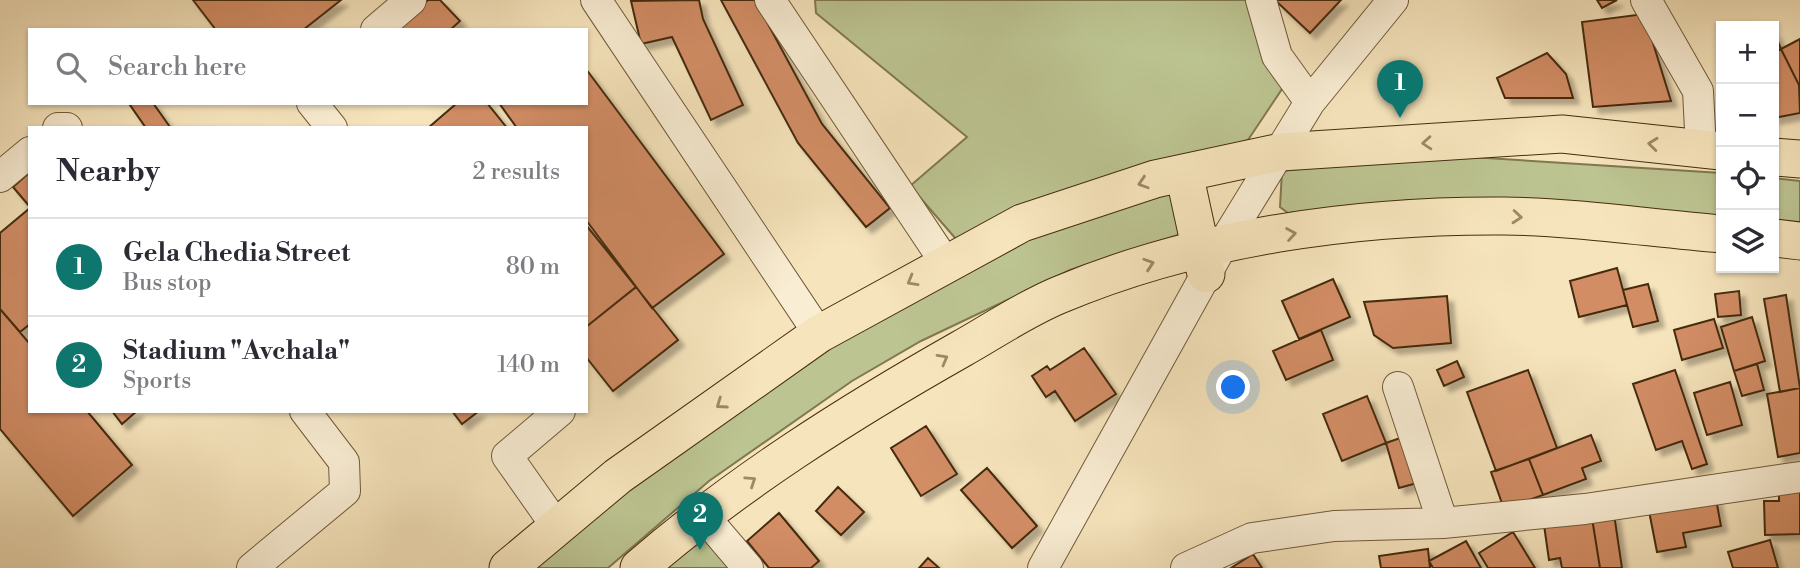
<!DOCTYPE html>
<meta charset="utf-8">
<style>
:root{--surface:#fff;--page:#f2f2f3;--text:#2b2b33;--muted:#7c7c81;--line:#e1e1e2;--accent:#0f766e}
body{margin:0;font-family:"Libre Bodoni",serif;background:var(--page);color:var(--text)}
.controls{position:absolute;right:21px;top:21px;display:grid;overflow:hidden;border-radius:0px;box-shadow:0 2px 5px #0004}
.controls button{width:63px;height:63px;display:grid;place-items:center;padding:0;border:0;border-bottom:2px solid var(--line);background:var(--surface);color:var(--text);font:35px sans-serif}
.you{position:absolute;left:1234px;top:388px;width:24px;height:24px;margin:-18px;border:5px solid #fff;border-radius:50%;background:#1a73e8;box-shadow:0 0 0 10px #1a73e833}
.badge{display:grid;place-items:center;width:46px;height:46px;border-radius:50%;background:var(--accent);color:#fff;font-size:23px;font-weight:700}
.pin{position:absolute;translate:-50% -58px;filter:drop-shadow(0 2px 4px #0008)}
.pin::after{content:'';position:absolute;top:37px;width:24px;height:21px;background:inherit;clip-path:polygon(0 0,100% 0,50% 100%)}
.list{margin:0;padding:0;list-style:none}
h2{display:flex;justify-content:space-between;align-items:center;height:91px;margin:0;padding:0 28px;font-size:30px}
h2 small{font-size:23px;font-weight:400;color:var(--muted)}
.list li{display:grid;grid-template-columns:46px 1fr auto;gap:21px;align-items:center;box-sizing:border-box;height:98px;padding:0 28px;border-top:2px solid var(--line)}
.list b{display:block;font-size:26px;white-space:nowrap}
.list p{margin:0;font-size:23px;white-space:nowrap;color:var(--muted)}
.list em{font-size:23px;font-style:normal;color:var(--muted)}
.icon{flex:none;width:38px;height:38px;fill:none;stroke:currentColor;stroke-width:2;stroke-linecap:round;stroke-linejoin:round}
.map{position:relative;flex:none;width:1800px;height:568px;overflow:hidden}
.search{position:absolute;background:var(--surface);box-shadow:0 2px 5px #0004;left:28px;top:28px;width:560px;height:77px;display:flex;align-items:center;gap:18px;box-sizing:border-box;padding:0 24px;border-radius:0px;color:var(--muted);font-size:26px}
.panel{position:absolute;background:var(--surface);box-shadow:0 2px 5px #0004;left:28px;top:126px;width:560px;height:287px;border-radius:0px}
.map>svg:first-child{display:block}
</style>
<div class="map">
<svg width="1800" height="568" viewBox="0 0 1800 568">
<defs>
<filter id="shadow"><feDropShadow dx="6" dy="6" stdDeviation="2" flood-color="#0004"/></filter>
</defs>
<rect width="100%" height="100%" fill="#f6e4bc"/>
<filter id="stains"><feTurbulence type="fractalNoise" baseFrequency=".00286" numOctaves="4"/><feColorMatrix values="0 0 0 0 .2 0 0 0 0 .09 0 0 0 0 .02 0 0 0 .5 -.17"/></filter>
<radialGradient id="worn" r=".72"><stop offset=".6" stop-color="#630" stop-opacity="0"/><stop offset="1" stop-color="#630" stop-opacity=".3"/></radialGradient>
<path fill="#bcc491" stroke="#807850" stroke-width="2" d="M815 0H1255L1282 89 1248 140 956 239 910 186 967 137 816 13Z
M1424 154 1721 173V222L1498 203 1412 200 1288 213 1280 207 1282 171Z
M1774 178 1800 181V229L1774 227Z
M1179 190 1181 234 1070 270 921 341 852 381 709 481 608 568H530L771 379 1063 221Z
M703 531 735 568H660Z"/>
<path fill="#d28d65" stroke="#452c0e" stroke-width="2" filter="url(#shadow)" d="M193 0H341L303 30H216Z
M428 0H440L460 21 450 30H395Z
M699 0 703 19 743 105 711 120 672 37 641 44 631 1Z
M721 0H755L822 124 890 208 866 227 798 143Z
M1275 0H1341L1310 33Z
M1597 0H1617L1602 8Z
M1644 14 1671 101 1593 107 1582 22Z
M1774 32 1781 49 1774 52Z
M1800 39V98L1799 85 1781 49Z
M1781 49 1799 85 1800 113 1774 118V52Z
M1547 53 1566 74 1573 98H1505L1497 78Z
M586 69 724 254 652 308 586 220V128H517L499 103H586Z
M132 103H153L170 127 146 128 130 105Z
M457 103H487L507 128H428Z
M30 172V207L13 187Z
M30 208V324L20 332 0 309V233Z
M586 225 636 287 586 327Z
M1617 268 1627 305 1579 317 1570 281Z
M1333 279 1350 317 1299 339 1282 301Z
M1648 284 1658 321 1633 327 1623 290Z
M636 287 678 340 613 391 586 357V327Z
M1739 291 1741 315 1718 317 1715 294Z
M1786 295 1800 388 1780 392 1764 299Z
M1447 296 1451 343 1393 348 1374 335 1364 302Z
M0 309 30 344V411H87L132 465 73 516 0 429Z
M1752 317 1765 361 1734 371 1721 327Z
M1714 319 1723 348 1682 360 1674 330Z
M1321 330 1333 360 1286 380 1273 351Z
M1084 348 1116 394 1075 421 1055 391 1046 397 1032 376 1047 366 1050 370Z
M1457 361 1464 377 1444 386 1437 370Z
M1757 364 1764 390 1742 396 1734 371Z
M1528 370 1557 448 1496 471 1467 392Z
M1675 370 1707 464 1692 469 1682 441 1656 450 1633 384Z
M1730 382 1742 425 1707 435 1694 393Z
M1800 388V453L1778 457 1767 394Z
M1367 396 1386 443 1342 461 1323 414Z
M112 411H137L122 424Z
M452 411H479L462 424Z
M926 426 957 474 921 496 891 448Z
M1591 435 1601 461 1582 468 1586 479 1543 495 1529 459Z
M1403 437 1417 483 1399 488 1386 443Z
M1529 459 1543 495 1504 509 1491 472Z
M987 468 1037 526 1012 548 961 490Z
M1779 486H1800V534L1765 535 1764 501H1779Z
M838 487 864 512 841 535 816 511Z
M1716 499 1721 526 1683 533 1686 547 1657 552 1649 511Z
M779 513 819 561 811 568H769L747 541Z
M1614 514 1622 568H1600L1592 518Z
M1592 518 1600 568H1562L1560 558 1549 560 1544 525Z
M1513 532 1535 568H1488L1479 553Z
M1770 540 1778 568H1733L1728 552Z
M1466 541 1481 568H1433L1429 561Z
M1428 549 1430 568H1381L1379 556Z
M1253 554 1262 568H1231Z
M928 558 939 568H919Z"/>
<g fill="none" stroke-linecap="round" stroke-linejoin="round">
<g stroke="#715a3a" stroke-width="32">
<path id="minor" d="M596 0 819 334
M770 0 945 262
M1261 0 1277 56 1310 102
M1646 0 1698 91 1701 149
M376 30 411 0
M312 103 332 128
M58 128H67
M0 177 30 152
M1398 387 1443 523
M702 514 748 568
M557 527 507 456 560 411
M252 568 345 491 344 462 305 411
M1043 568 1223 244 1310 102 1393 0
M1186 568 1252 538 1334 526 1443 523 1585 509 1800 477"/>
</g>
<g stroke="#452c0e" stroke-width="39">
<path id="major" d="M1774 157 1800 159
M1184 173 1206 274
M1774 238 1800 241
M508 568 618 476 819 334 1022 223 1155 179 1281 152 1562 134 1721 151
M639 568C737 483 848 413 961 349 993 331 1025 309 1059 295 1197 237 1355 215 1504 216 1576 217 1649 228 1721 234"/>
</g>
<use href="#minor" stroke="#f9edd3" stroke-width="30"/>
<use href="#major" stroke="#f6e4bc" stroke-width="37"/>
</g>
<defs><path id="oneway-chevron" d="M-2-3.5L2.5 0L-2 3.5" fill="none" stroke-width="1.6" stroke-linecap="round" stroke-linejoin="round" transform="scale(1.75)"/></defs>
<g stroke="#9e8865">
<use href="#oneway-chevron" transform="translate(1427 143) rotate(176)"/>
<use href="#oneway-chevron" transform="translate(1653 144) rotate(-174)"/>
<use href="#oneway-chevron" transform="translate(1143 183) rotate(162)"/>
<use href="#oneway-chevron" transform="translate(1517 217) rotate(5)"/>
<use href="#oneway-chevron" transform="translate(1291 234) rotate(-9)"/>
<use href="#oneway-chevron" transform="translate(1149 264) rotate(-18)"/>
<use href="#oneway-chevron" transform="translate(912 281) rotate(150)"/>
<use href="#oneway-chevron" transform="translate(943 359) rotate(-29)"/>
<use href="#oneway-chevron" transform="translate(721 404) rotate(145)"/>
<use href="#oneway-chevron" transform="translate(751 481) rotate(-34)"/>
</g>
<rect width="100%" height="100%" filter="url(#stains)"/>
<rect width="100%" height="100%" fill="url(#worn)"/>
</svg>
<div class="controls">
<button>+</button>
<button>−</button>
<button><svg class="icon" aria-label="locate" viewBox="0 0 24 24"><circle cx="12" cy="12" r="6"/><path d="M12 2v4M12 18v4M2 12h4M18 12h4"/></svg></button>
<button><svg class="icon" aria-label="layers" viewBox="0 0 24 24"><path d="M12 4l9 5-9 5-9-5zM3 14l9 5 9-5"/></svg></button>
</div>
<div class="you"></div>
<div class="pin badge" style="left:1400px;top:118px">1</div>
<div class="pin badge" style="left:700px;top:550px">2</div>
<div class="search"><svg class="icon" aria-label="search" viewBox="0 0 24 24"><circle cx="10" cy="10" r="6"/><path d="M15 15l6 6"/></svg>Search here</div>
<section class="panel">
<h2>Nearby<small>2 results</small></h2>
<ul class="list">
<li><span class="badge">1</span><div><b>Gela Chedia Street</b><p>Bus stop</p></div><em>80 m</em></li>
<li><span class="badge">2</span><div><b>Stadium &quot;Avchala&quot;</b><p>Sports</p></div><em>140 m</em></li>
</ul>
</section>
</div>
